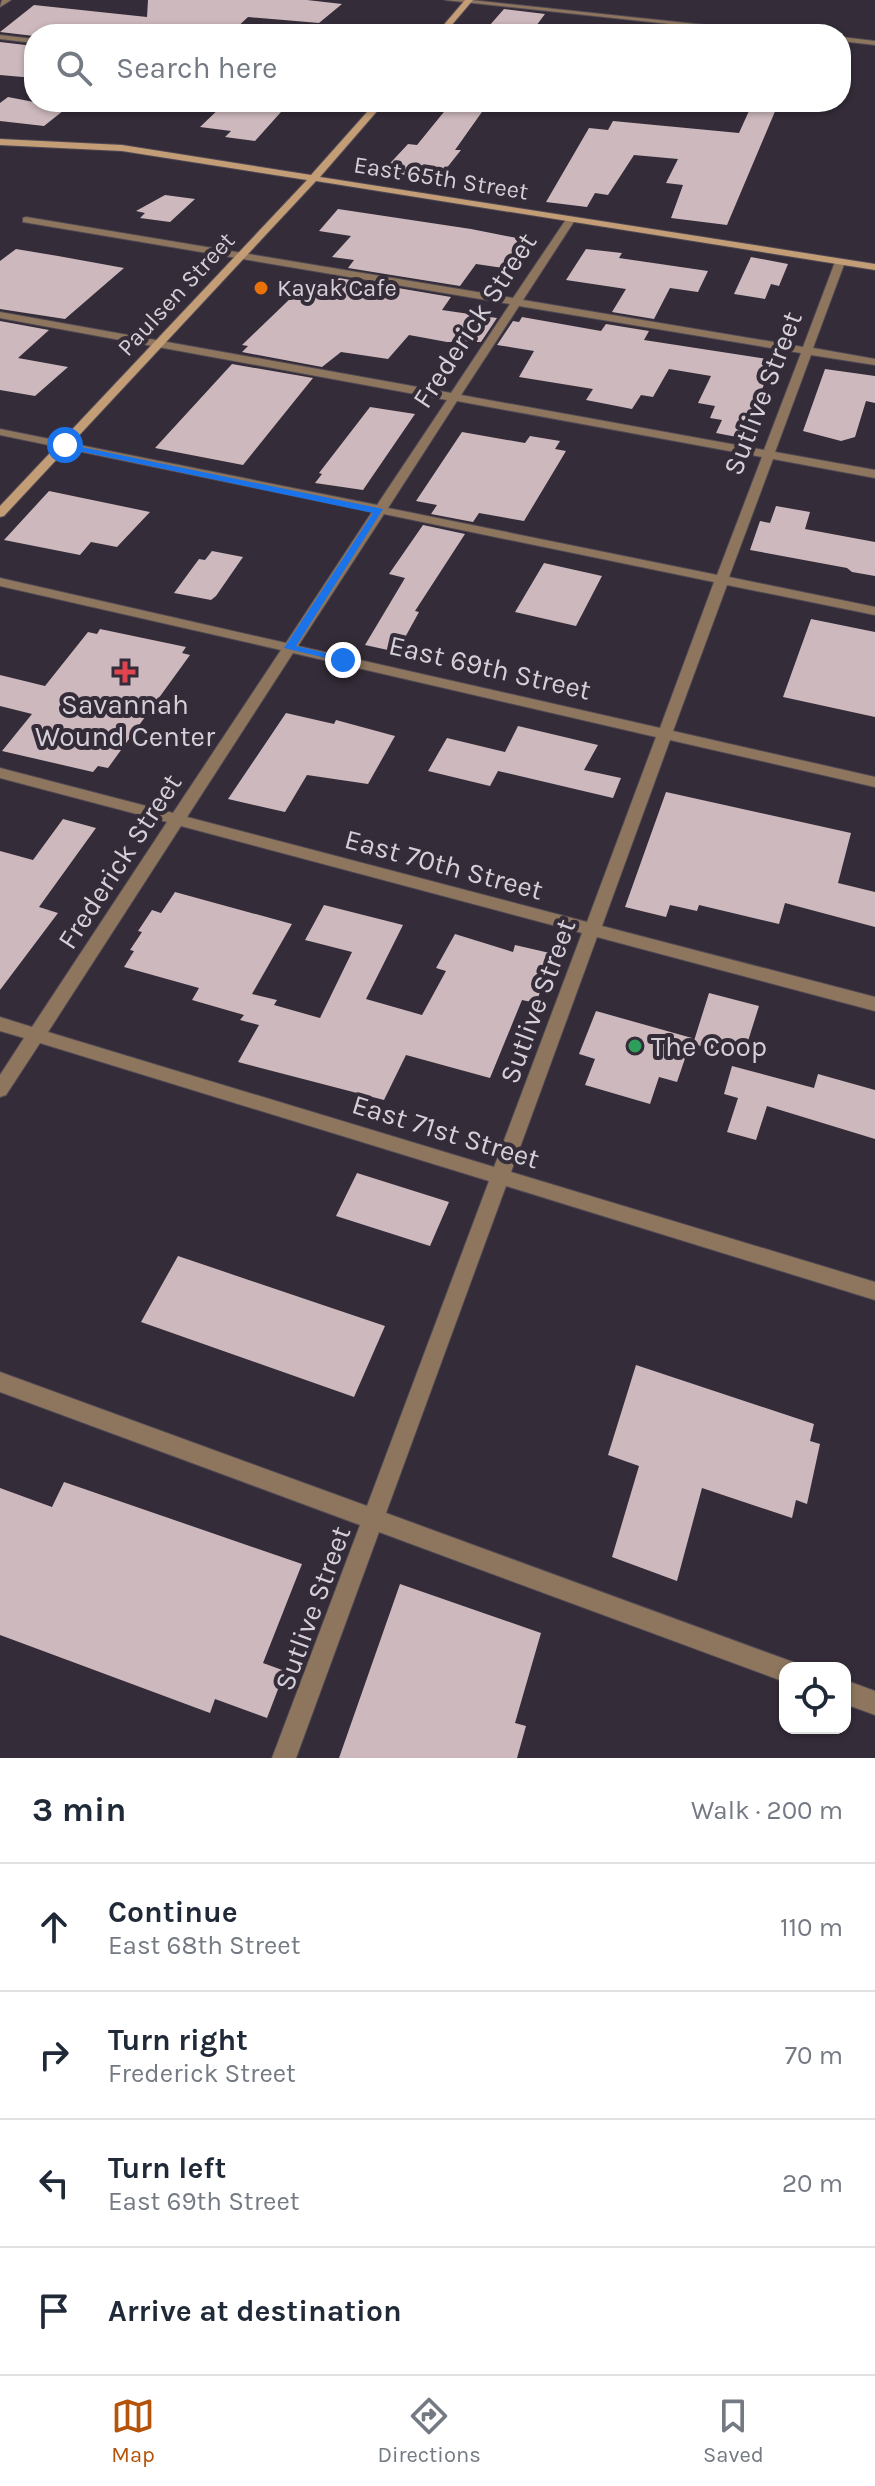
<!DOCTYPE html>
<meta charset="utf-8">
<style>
:root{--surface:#fff;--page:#f6f6f7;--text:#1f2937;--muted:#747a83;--line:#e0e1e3;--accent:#b45309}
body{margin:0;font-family:Karla,sans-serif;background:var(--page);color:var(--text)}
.controls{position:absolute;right:24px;bottom:24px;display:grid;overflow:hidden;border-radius:16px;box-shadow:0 2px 6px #0004}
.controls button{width:72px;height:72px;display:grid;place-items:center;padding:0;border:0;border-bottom:2px solid var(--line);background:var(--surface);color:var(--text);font:40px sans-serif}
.stop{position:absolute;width:24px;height:24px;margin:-18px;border:6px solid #1a73e8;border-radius:50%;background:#fff}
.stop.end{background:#1a73e8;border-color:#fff;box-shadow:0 2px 8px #0008}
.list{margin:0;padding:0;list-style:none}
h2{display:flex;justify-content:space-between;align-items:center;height:104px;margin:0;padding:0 32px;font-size:34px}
h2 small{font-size:26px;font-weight:400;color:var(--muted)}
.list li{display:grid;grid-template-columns:52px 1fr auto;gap:24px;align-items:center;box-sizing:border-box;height:128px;padding:0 32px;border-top:2px solid var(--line)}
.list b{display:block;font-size:30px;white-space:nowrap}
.list p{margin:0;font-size:26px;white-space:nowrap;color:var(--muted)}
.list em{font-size:26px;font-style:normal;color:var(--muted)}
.icon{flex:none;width:44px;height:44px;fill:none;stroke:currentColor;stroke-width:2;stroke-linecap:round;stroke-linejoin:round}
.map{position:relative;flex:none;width:875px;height:1758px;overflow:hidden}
.search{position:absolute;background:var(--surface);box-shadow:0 2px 6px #0004;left:24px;right:24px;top:24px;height:88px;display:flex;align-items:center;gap:20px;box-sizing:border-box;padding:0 28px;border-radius:32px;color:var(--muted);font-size:30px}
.sheet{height:616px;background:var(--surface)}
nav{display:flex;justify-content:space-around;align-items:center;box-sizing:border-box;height:112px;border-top:2px solid var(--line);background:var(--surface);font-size:22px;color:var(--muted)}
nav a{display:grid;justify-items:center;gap:4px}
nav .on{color:var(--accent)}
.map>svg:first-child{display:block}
</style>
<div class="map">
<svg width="875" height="1758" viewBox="0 0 875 1758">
<rect width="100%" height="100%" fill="#342c38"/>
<path fill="#ccb8bd" d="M148 0H307L342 4 319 23 248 17 233 31 223 34 165 30 160 34 34 36 0 32 34 5 147 17Z
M504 9 545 14 530 34H482Z
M0 42 34 46V78L0 75Z
M8 97 34 102 73 103 44 126 0 121V103Z
M226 102H281L273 111 281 112 255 141 225 137 231 131 200 127Z
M452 102H489L455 150H461L438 179 382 172 408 144 417 145Z
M753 102H779L727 225 671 218 683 185 666 183 678 159 634 155 608 195 595 193 587 207 546 202 589 128 608 130 613 121 739 133Z
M165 195 195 199 170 222 140 218 145 213 136 211Z
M338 209 471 229 537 242 516 270 476 264 460 286 348 268 354 260 332 257 351 236 319 231Z
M16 249 58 256 124 268 65 319 0 309V261Z
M586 249 622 253 619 258 708 271 698 292 670 288 654 319 612 312 626 289 566 280Z
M751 257 788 264 779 286 771 284 765 299 734 294Z
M339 278 451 297 442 310 497 318 481 342H447L409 335 388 359 341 352 322 367 242 352 248 346 242 345 295 294 322 298Z
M522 317 601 331 606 324 649 331 644 340 774 360 742 438 716 433 722 420 710 418 715 406 698 403 711 376 669 369 653 397 641 395 632 409 586 400 593 389 519 377 534 351 497 345 513 321 519 322Z
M0 321 49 330 18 358 68 367 35 396 0 390Z
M232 364 313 378 243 465 155 448Z
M825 369 875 376V403L866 401 855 437 841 441 803 431Z
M370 407 415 414 363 490 315 483 322 474 319 473Z
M462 432 525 443 530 436 560 441 555 449 566 451 524 521 479 513 473 522 431 514 437 505 416 501Z
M49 491 150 512 117 547 91 542 80 555 4 540Z
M776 506 810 512 805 529 875 542V576L852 572 847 568 750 550 760 521 770 523Z
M423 525 465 534 415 611 419 612 397 652 365 645 405 578 389 574Z
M212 551 243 557 216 596 211 600 174 593 199 559 205 560Z
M544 563 602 576 576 626 515 612Z
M811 619 875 632V717L783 697Z
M100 629 186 647 182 653 190 655 108 768 98 766 93 772 2 751 32 714 0 706V675L45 686 88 632 97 634Z
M286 713 334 724 336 720 395 736 368 784 307 775 285 812 228 799Z
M518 726 598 745 584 770 621 778 613 798 498 771 490 786 428 771 447 738 505 752Z
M666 792 851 833 838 883 875 892V927L785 903 779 924 699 905 697 911 670 905 666 917 625 907Z
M63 819 96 828 39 907 58 913 0 990V851L33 860Z
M175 892 292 924 252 994 277 1000 274 1005 320 1018 352 952 305 940 324 905 403 925 366 999 422 1015 446 971 436 968 455 934 513 952 515 945 554 954 536 1003 522 1000 490 1078 406 1055 384 1100 238 1062 259 1025 240 1020 244 1015 192 1000 199 988 124 967 134 951 130 950 142 932 138 931 152 910 161 913Z
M709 993 759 1006 743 1057 693 1044Z
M596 1011 692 1038 677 1082 659 1077 650 1104 585 1085 595 1059 579 1054Z
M732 1066 814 1088 818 1074 875 1090V1139L767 1106 756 1140 727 1132 738 1098 724 1094Z
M357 1173 449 1202 430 1246 336 1216Z
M178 1256 385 1326 354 1397 141 1322Z
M636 1365 814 1424 810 1441 820 1444 807 1504 796 1500 792 1518 702 1488 677 1581 612 1557 639 1466 608 1455Z
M64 1482 302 1564 263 1663 285 1671 267 1718 215 1699 210 1713 0 1635V1488L52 1507Z
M400 1584 541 1633 515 1723 526 1726 517 1758H339Z"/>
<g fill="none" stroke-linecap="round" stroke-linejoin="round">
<g stroke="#514a55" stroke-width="2">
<path id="street" d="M2 0H11L0 7Z
M445 0H471L791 34H764Z
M0 35 34 39V43L0 39Z
M841 37 875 41V45L841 41Z
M26 217 513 298 567 218 570 217 575 220 523 300 803 347 835 262 840 259 845 262 813 348 875 359V365L811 355 775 452 875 470V478L773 459 729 577 875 607V615L727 585 673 731 875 777V787L670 740 602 926 875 997V1011L597 937 511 1172 875 1282V1300L506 1186 386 1513 793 1662 796 1668H785V1682L379 1532 296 1758H272L360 1525 0 1392V1372L367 1506 489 1181 40 1043 6 1095 0 1097V1075L24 1038 0 1031V1017L32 1027 167 822 0 778V768L173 813 281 650 0 586V578L286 643 372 512 0 435V429L377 505 447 400 0 318V312L451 393 510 304 23 222V218ZM519 306 801 353 764 450 461 395ZM457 401 762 457 717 575 388 508ZM384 514 714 582 660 728 298 646ZM293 653 656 737 587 922 187 817ZM181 826 582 933 494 1167 48 1032Z
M845 1680 875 1691V1715L845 1704Z"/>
</g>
<g stroke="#514a55" stroke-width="2">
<path id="secondary" d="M465 0H473L444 34H436Z
M376 102H385L320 177 875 264V270L316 181 4 516 0 517V506L307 180 122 151 0 145V139L122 145 311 175Z"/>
</g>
<use href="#street" fill="#8e765e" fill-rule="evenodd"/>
<use href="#secondary" fill="#c39d76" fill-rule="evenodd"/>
</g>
<path fill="#1a73e8" d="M62 443 383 509 296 646 347 658V663L284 648 373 513 65 448Z"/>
<circle fill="#e8710a" stroke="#342c38" stroke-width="3" cx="261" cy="288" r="8"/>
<path fill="#e0444e" stroke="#342c38" stroke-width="3" d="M121 660h8v8h8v8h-8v8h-8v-8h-8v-8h8z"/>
<circle fill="#2e9e5b" stroke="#342c38" stroke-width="3" cx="635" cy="1046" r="8"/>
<g text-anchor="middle" stroke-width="8" stroke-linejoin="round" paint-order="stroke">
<g font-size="24" fill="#d5d0d8" stroke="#342c38">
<text transform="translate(441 178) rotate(9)" y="8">East 65th Street</text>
<text transform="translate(176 294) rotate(-47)" y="8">Paulsen Street</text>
</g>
<g font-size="24" fill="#d5d0d8" stroke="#342c38" text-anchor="start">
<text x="277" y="296">Kayak Cafe</text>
</g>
<g font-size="28" fill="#d5d0d8" stroke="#342c38">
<text transform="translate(474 320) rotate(-57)" y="10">Frederick Street</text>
<text transform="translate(762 393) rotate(-69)" y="10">Sutlive Street</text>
<text transform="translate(490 667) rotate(13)" y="10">East 69th Street</text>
<text transform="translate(119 861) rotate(-57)" y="10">Frederick Street</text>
<text transform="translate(444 864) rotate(15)" y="10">East 70th Street</text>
<text transform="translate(537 1001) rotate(-70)" y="10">Sutlive Street</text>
<text transform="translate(446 1131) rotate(17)" y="10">East 71st Street</text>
<text transform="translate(312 1608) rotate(-70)" y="10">Sutlive Street</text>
</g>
<g font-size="28" fill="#d5d0d8" stroke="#342c38">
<text x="125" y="714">Savannah<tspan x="125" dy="32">Wound Center</tspan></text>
<text x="651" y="1056" text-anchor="start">The Coop</text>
</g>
</g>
</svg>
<div class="controls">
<button><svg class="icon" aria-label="locate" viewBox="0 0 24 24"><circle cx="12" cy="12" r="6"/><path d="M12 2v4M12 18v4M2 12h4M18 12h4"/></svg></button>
</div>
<div class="stop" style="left:65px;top:445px"></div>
<div class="stop end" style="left:343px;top:660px"></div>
<div class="search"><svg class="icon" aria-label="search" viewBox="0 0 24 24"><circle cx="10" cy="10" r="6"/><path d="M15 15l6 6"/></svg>Search here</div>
</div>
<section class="sheet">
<h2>3 min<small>Walk · 200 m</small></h2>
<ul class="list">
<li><svg class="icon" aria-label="ahead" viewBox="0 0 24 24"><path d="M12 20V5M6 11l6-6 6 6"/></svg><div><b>Continue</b><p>East 68th Street</p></div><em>110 m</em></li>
<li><svg class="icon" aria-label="right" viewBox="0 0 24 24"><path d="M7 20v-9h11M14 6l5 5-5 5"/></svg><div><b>Turn right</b><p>Frederick Street</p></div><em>70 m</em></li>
<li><svg class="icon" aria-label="left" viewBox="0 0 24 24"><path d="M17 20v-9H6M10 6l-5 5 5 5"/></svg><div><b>Turn left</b><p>East 69th Street</p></div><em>20 m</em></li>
<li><svg class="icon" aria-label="arrive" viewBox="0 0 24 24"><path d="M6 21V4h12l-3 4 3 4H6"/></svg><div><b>Arrive at destination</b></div></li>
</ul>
</section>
<nav>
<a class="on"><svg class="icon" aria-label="map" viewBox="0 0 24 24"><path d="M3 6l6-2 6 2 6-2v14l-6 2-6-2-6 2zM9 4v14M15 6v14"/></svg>Map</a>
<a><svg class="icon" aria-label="directions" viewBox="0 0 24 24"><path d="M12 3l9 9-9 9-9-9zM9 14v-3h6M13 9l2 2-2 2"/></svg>Directions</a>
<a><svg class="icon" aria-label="saved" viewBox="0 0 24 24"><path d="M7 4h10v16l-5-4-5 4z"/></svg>Saved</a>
</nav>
